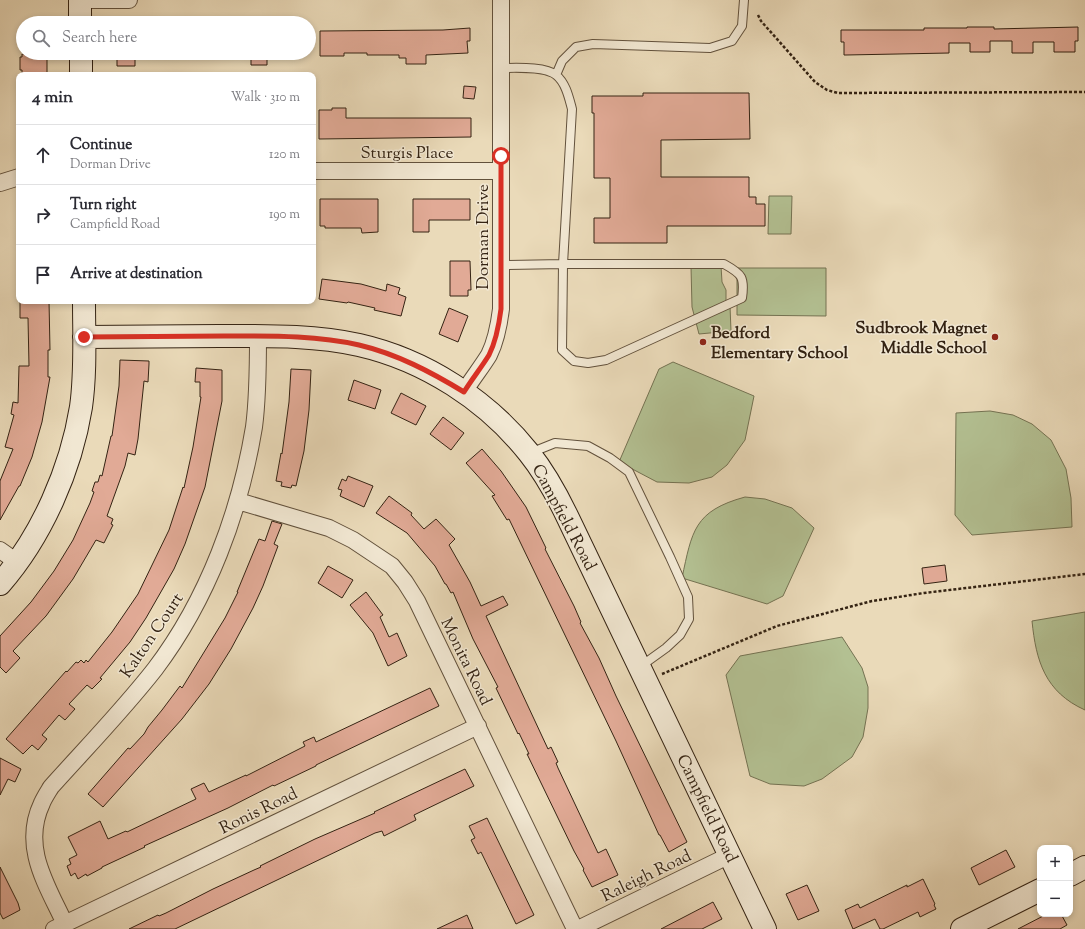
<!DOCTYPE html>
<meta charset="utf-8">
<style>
:root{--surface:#fff;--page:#f2f2f3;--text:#2b2b33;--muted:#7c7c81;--line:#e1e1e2}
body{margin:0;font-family:"Sorts Mill Goudy",serif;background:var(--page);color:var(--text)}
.controls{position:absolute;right:12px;bottom:12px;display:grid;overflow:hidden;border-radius:8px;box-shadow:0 2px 6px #0003}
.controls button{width:36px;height:36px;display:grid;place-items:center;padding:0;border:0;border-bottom:1px solid var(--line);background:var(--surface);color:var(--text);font:20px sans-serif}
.stop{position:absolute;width:12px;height:12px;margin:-9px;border:3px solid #d93025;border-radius:50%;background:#fff}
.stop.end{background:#d93025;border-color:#fff;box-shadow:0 1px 4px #0008}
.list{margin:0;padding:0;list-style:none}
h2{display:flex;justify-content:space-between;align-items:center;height:52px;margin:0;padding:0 16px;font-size:17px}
h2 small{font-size:13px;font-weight:400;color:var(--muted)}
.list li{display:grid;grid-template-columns:26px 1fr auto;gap:12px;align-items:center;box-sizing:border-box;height:60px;padding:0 16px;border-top:1px solid var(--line)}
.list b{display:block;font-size:15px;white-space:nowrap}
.list p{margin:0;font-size:13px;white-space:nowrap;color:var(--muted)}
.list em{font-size:13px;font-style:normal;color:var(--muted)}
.icon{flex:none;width:22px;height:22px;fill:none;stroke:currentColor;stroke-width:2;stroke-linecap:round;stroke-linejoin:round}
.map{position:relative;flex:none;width:1085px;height:929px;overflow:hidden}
.search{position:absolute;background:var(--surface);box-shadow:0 2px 6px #0003;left:16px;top:16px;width:300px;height:44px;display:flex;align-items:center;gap:10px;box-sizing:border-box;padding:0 14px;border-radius:22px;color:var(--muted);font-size:15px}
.panel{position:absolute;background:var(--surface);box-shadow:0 2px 6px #0003;left:16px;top:72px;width:300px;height:232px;border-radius:8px}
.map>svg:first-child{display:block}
</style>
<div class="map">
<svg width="1085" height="929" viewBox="0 0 1085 929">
<rect width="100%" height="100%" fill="#eadab9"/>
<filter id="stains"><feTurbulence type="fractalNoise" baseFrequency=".005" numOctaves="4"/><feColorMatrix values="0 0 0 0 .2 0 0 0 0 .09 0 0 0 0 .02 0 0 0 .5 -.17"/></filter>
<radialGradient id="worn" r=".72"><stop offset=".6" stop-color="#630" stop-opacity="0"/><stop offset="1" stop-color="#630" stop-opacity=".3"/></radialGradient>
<path fill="#b3c092" stroke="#747252" d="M769 196H792L791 234H768Z
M721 266 722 282 726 290V302L730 306 731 331 699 334 692 307 691 267Z
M737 268H826V316L737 315Z
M673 362 754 396 745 440 727 465 712 477 689 483 657 482 619 462 659 369Z
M990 411 1013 415 1032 424 1051 440 1066 469 1071 498 1072 527 972 535 955 515 956 413Z
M745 497 765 499 792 508 814 528 783 596 767 604 682 578C692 531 694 511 745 497Z
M1085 612V710C1045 692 1036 661 1032 621Z
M842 637 862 668 868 687V708L863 737 852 757 822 779 804 786 770 784 750 776 726 675 740 656Z"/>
<path fill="#e1aa96" stroke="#342313" d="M967 27H994V29L1078 27V41H1075V52H1054V42H1033V53H1012V41H990V52H970V43H949V53L846 55H844V42H841V30H924V28H967Z
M470 28V41H467L468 53 426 55V64H406V58H399V55H367V53H344V56H320V31L443 30Z
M117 53H135V66H117Z
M251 53H267V65H251Z
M22 54H32V56L47 55V75H22V70H20V57H22Z
M464 86 476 87 474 99 463 98Z
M643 93H749L750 139 661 140V177H749V197H756V204H765V226H667V243H594V218H610V178H594V113H592V96H643Z
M332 108H346V118H471V137L319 139V110H332Z
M320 199H378V232L362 233 361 228H325V226H320Z
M413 199H470V220H429V232H413Z
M450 261H470L471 290H468V296H450Z
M322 279 361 284 386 291 387 284 400 288 398 294 406 297 401 316 374 310 375 308 348 302 347 303 319 299Z
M20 301H49L50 350H48V377H50L42 422 32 457 20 486H19L0 520V481L13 449 5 447 14 415 11 414 13 402 18 403 19 366H29L28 318H20Z
M449 308 468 316 458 342 439 334Z
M120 360 149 361V364L148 382 144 381 138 439 135 455 128 453 125 466 107 516 113 519 111 524 113 525 104 543 96 540 73 579 46 616 13 651 20 658 6 673 0 667V636L31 602 54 571 73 540 90 503 94 492 92 491 95 482H98L100 475 102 476 111 436H112L119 386Z
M196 368 222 370V401L205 487 185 544 174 569 146 618 130 642 100 678 102 679 92 689 87 685 69 704 75 709 65 720 59 715 42 735 47 739 38 750 32 745 23 754 6 739 66 671 67 672 76 662 78 663 81 660 84 663 86 660 88 662 112 632 138 594 169 530 183 487 184 488 193 447 201 397H200V382H195Z
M291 369 311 370 309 410 304 451 296 486 292 485 291 488 281 486 282 482 276 481 281 453 282 454 289 402Z
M354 380 381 390 375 409 348 400Z
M401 393 426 406 416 425 391 413Z
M443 417 464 433 451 450 430 434Z
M482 449 501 471 526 507 546 548 545 549 574 606 581 622 580 623 599 658 616 696 687 842 669 852 660 835H659L616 741 509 519 507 520 492 496 495 495 466 463Z
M348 476 373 486 364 507 340 496 342 490 338 489 342 479 346 481Z
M389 496 412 513 411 515 424 529 436 519 455 539 449 545 470 582 481 606 503 596 508 605 486 616 548 749 551 747 558 762 556 763 558 768 598 853 606 849 618 875 592 887 583 870 584 869 574 851 527 754H529L519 733 518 734 496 688 498 687 473 639 453 592 451 593 446 584H445L435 566 407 533 376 513Z
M272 521 282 524 274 544 278 546 263 586 253 608 231 649 209 684 182 719 103 807 88 794 128 748 130 749 144 734 148 727 162 710 180 686 182 688 225 618 238 592H237L256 546 259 539 265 541Z
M945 565 947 581 924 584 922 568Z
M328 566 353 580 342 598 318 583Z
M366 592 383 615 380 617 389 637 397 633 407 656 388 666 373 633 350 605Z
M430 688 439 706 316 765V766L274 786 273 785 228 808 144 846 145 847 102 867V868L87 876 86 874 78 879 75 873 71 876 67 866 71 864 69 859 77 855 68 837 100 821 108 839 126 831 127 832 196 799 191 789 204 783 209 792 246 775V776L305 746 303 742 314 737 316 742Z
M0 758 21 769 15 782 8 779 0 795Z
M465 769 474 786 414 815 416 820 384 836 382 831 375 833 175 929H129L158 915 159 916 166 913 213 889 254 870 261 867 260 866 315 839 375 813 374 812Z
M487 818 534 915 516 924 481 852 478 854 471 840 475 838 469 826Z
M1006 850 1015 867 979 885 971 868Z
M0 867 18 903 20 910 3 919 0 913Z
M923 879 935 904 934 905 936 909 920 917 918 912 883 929H880L875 919 853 929 845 910 858 904 860 908 907 885V887Z
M807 885 819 911 798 920 786 894Z
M713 902 722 919 702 929H661Z
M1047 914H1061L1067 925 1060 929H1018Z
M467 915 473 929H437Z"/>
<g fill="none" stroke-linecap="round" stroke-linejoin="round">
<g stroke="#62513c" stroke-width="10">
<path id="lane" d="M501 68C515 68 545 66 556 75 566 83 569 98 572 109L563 264 501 265
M556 75 562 61 576 47 593 44 710 48 732 41 742 26 744 0
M563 264H724C742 274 745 277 742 298L606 360 588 363 574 361 562 350Z
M530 453 555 443 588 446 610 458 629 472 670 557 688 597 689 619 680 635 666 648 641 666"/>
</g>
<g stroke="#62513c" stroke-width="18">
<path id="street" d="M80 0H129
M313 171H501
M0 183 19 177
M464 392C472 379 481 368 489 355 496 341 499 325 501 309V0
M238 501 329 528 353 540 392 566 405 582 417 601 575 929
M0 550 17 562
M65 924C47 885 21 847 42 803 44 798 48 792 51 787 86 748 123 710 155 669 208 599 240 512 254 427 258 397 258 366 258 336
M54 929 478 726
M578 929 730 855"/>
</g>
<g stroke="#342313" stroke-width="24">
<path id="secondary" d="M80 0V23
M81 53V75
M84 337C130 337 175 336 220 336 267 336 314 335 359 345 425 360 487 400 529 453 545 473 557 495 568 518L765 929
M0 584C42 536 71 469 81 407 86 372 84 336 84 301
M1070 875 1085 867
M962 929 1040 890"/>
</g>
<path stroke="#342313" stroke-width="2.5" stroke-dasharray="3 2" stroke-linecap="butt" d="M758 15 761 21 815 82 827 90 838 93 1085 92
M662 674 777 626 872 601 924 593 1085 574"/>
<use href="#lane" stroke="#f1e7d2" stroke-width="8"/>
<use href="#street" stroke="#f1e7d2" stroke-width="16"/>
<use href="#secondary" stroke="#f1e7d2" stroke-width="22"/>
</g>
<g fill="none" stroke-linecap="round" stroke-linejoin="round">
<path stroke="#d93025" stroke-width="5" d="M84 337C131 337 177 336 224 336 269 336 315 335 359 345 397 354 431 372 464 392 472 379 481 368 489 355 496 341 499 325 501 309V156"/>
</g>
<g fill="#8f2418" stroke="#f1e7d2" stroke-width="1.5">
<circle cx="995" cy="337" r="4"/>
<circle cx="703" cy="342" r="4"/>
</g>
<g text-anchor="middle" stroke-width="3" stroke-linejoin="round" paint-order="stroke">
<g font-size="17" fill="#342313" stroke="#f1e7d2">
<text x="407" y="158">Sturgis Place</text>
<text transform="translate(482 237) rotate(-90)" y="6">Dorman Drive</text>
<text transform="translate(565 517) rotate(62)" y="6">Campfield Road</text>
<text transform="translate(151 635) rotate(-56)" y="6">Kalton Court</text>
<text transform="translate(467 661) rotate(64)" y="6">Monita Road</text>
<text transform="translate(708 808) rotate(64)" y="6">Campfield Road</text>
<text transform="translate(258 810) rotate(-26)" y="6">Ronis Road</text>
<text transform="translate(646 875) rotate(-26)" y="6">Raleigh Road</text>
</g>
<g font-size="17" font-weight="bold" fill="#342313" stroke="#f1e7d2" text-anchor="end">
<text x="987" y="333">Sudbrook Magnet<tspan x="987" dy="20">Middle School</tspan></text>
<text x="711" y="338" text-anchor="start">Bedford<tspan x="711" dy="20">Elementary School</tspan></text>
</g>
</g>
<rect width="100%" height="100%" filter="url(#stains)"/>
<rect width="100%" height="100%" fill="url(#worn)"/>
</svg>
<div class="controls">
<button>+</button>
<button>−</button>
</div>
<div class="stop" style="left:501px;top:156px"></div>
<div class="stop end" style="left:84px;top:337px"></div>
<div class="search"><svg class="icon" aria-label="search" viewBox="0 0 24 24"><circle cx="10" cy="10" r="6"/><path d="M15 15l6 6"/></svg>Search here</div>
<section class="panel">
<h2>4 min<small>Walk · 310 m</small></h2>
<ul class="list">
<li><svg class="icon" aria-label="ahead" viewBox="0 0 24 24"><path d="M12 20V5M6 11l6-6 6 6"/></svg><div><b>Continue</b><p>Dorman Drive</p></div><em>120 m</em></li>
<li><svg class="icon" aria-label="right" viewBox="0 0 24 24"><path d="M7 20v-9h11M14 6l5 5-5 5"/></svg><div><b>Turn right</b><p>Campfield Road</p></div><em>190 m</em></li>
<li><svg class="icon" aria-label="arrive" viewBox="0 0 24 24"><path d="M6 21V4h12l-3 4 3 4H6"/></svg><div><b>Arrive at destination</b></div></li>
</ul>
</section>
</div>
